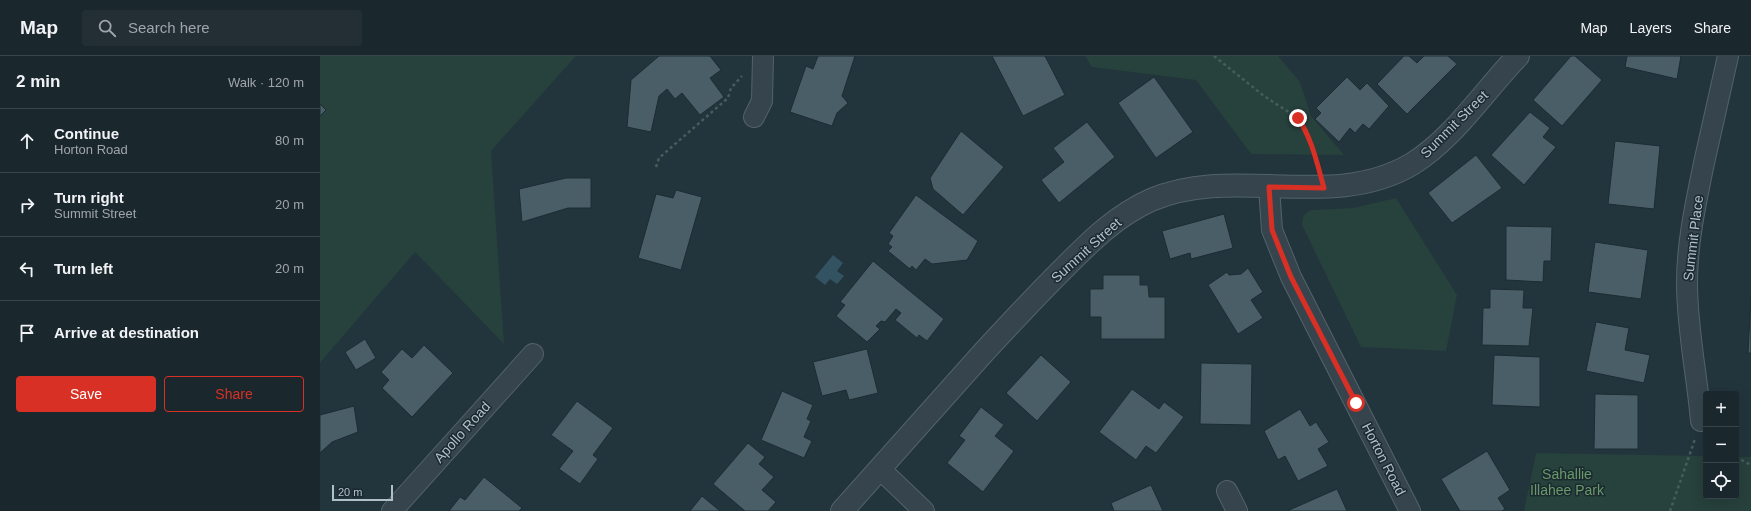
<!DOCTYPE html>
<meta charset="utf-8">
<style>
:root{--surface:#1a272d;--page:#232f35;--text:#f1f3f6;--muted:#9fa5aa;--line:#384449;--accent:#d93025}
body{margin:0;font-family:Arial,sans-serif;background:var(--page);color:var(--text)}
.controls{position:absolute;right:12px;bottom:12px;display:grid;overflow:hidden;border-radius:4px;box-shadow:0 4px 16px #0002}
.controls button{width:36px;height:36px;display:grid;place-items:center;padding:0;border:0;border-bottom:1px solid var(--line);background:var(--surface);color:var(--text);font:20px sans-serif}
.scale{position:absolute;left:12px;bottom:10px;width:61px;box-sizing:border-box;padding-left:4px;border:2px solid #b1c0c8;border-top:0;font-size:11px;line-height:14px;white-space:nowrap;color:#b1c0c8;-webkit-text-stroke:3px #1b2a31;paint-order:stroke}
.stop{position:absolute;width:12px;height:12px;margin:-9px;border:3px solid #d93025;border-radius:50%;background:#fff}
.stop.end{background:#d93025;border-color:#fff;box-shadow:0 1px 4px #0008}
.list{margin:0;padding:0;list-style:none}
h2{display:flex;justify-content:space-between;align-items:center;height:52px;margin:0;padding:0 16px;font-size:17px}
h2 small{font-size:13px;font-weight:400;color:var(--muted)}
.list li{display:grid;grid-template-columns:26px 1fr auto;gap:12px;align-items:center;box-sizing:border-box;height:64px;padding:0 16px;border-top:1px solid var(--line)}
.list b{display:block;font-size:15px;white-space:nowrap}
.list p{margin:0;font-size:13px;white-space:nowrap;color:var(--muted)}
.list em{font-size:13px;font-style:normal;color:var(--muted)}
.actions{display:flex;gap:8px;padding:12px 16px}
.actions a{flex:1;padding:9px 0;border:1px solid var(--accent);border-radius:4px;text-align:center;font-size:14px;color:var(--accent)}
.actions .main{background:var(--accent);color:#fff}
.icon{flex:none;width:22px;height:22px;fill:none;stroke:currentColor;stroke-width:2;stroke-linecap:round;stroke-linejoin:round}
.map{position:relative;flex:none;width:1431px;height:455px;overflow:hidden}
header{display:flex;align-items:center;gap:24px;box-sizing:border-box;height:56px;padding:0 20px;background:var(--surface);border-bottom:1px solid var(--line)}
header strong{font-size:19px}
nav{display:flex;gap:22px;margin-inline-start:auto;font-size:14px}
.search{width:280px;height:36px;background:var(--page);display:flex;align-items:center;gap:10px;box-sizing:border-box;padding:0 14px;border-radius:4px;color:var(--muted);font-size:15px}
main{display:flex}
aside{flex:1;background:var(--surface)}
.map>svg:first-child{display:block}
</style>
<header>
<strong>Map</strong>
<div class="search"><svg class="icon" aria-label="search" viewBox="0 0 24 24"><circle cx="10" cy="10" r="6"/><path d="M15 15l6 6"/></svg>Search here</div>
<nav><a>Map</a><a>Layers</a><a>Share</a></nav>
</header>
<main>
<aside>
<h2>2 min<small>Walk · 120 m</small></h2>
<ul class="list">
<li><svg class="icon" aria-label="ahead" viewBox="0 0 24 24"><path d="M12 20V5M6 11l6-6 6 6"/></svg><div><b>Continue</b><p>Horton Road</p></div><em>80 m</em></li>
<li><svg class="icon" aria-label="right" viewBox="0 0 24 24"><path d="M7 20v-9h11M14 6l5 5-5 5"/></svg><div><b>Turn right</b><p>Summit Street</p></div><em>20 m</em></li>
<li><svg class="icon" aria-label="left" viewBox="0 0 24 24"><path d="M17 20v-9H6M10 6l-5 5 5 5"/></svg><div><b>Turn left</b></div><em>20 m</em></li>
<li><svg class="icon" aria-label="arrive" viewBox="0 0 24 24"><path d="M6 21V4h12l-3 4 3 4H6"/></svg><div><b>Arrive at destination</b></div></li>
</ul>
<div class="actions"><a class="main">Save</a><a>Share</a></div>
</aside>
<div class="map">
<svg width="1431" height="455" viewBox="0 0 1431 455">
<rect width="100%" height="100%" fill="#22343c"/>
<path fill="#27413c" d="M0 0H256L171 95 184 288 95 196 0 307Z
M765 0H958L980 26 991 60 1024 99 931 98 876 24 772 11Z
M1076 142 1137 239 1126 295 1041 291 982 169C982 161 984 157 991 154L1033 152Z
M1216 397 1386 400V440H1416V401H1431V455H1204Z"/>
<path fill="#335362" d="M513 199 523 207 517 215 524 220 517 228 510 223 505 229 495 221Z"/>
<path fill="#4a5e68" stroke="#1d2c33" d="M339 0H390L401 14 390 22 404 41 380 59 362 37 355 43 347 33 339 40 331 76 307 71 311 24Z
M498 0H535L522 40 528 47 517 57 512 70 470 56 486 10 493 13Z
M672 0H725L745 39 703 60Z
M1084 0H1089L1097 7 1104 0H1128L1137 8 1087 58 1057 28Z
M1251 0H1255L1282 24 1242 70 1213 44Z
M1307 0H1361L1357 23 1305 11Z
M834 21 873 76 836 102 798 47Z
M1027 21 1040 34 1047 27 1069 50 1049 73 1043 68 1035 77 1030 72 1019 86 995 63 1001 57 996 52Z
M0 48 6 54 0 60Z
M1210 56 1230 72 1223 81 1236 91 1204 129 1171 99Z
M767 66 795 101 739 147 721 124 744 106 733 92Z
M641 75 684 111 643 159 613 133 610 122Z
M1295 85 1340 90 1334 153 1288 148Z
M1156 99 1182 132 1132 167 1108 137Z
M246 122H271V152H248L202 166 199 133Z
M356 134 382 141 361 214 318 202 336 138 353 142Z
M596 139 658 185 647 204 612 208 605 203 596 214 592 210 590 213 568 195 572 191 568 188 573 180 569 177Z
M904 158 913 192 871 203 870 197 850 203 842 175Z
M1186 170 1232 171 1231 205H1224L1223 226 1186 224Z
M1275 186 1328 194 1321 243 1268 236Z
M553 205 624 263 607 285 599 279 597 282 575 264 581 257 576 253 565 266 561 265 556 270 560 273 547 286 516 260 525 249 520 246Z
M928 212 943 236 931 244 943 262 918 278 888 229 907 216 909 219 921 218Z
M783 219H820V229H828L829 241H845V283H781V261H770V233H783Z
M1170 233 1204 234 1203 252H1213L1209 290 1162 289 1163 252H1170Z
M1431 241V297H1428Z
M1276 266 1309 272 1305 294 1330 299 1324 327 1266 315Z
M45 283 56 302 36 314 25 296Z
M104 289 133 317 92 361 62 332 69 324 61 316 82 293 92 302Z
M547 293 558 337 529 344 526 334 502 340 493 306Z
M721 299 751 326 717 365 686 337Z
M1174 299 1220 301V351L1172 349Z
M881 307 932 308 931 369 880 368Z
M812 333 839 353 844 346 864 361 836 397 826 390 816 404 779 376Z
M462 335 493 349 487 363 491 365 484 381 492 385 484 402 441 384Z
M1275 338 1318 339V393H1274Z
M257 345 293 372 273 399 278 403 260 428 239 413 253 395 231 379Z
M34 350 38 376 12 386 0 397V359Z
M661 351 684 369 675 380 694 395 663 436 627 407 645 384 639 380Z
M980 353 990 370 996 366 1009 386 998 393 1008 410 978 425 965 400 958 404 944 375Z
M428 387 445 401 439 408 454 421 442 434 456 446 448 455H425L393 428Z
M1167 395 1190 434 1178 442 1185 453 1182 455H1140L1121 423Z
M164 421 202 452 199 455H129L140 441 145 444Z
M831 429 843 455H794L791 447Z
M1017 433 1027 455H967Z
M382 440 400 455H370Z"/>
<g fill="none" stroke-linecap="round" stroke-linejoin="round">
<g stroke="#54636a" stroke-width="22">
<path id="minor" d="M434 61 442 45 443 0
M949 131 952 174 971 221 1090 455
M1381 365C1377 319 1367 273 1367 227 1367 186 1376 146 1384 107 1392 71 1400 36 1408 0
M560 413 604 455
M907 435 917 455
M72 455 213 298"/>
</g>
<g stroke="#54636a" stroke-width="24">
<path id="tertiary" d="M522 455C569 402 616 350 663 297 688 270 714 242 740 216 768 188 795 160 831 144 915 108 1011 156 1092 108 1134 82 1164 35 1198 0"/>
</g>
<path stroke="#465e5b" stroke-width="2.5" stroke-dasharray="3 3" stroke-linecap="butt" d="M894 0 944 40 978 62 985 73 998 110
M336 111 339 102 408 42 411 32 422 20
M1416 401 1431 409
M1350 455 1375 383"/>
<use href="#minor" stroke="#36454d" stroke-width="20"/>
<use href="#tertiary" stroke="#36454d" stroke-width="22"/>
</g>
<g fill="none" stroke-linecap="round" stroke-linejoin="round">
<path stroke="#d93025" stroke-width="5" d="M978 62C992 83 997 107 1004 132L949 131 952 174 971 221 1036 347"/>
</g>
<g text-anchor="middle" stroke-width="3" stroke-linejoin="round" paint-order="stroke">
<g font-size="14" fill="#b1c0c8" stroke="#1b2a31">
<text transform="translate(1134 68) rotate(-45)" y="5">Summit Street</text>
<text transform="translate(1373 182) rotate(-83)" y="5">Summit Place</text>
<text transform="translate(766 194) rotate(-42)" y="5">Summit Street</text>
<text transform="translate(142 376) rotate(-48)" y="5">Apollo Road</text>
<text transform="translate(1064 403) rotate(63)" y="5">Horton Road</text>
</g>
<g font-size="14" fill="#699a67" stroke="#1b2a31">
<text x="1247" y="423">Sahallie<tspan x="1247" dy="16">Illahee Park</tspan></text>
</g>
</g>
</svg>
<div class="controls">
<button>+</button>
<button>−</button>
<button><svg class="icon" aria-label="locate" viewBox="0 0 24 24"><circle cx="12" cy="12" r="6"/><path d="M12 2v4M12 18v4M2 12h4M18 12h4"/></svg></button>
</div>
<div class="scale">20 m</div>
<div class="stop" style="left:1036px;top:347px"></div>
<div class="stop end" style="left:978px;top:62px"></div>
</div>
</main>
